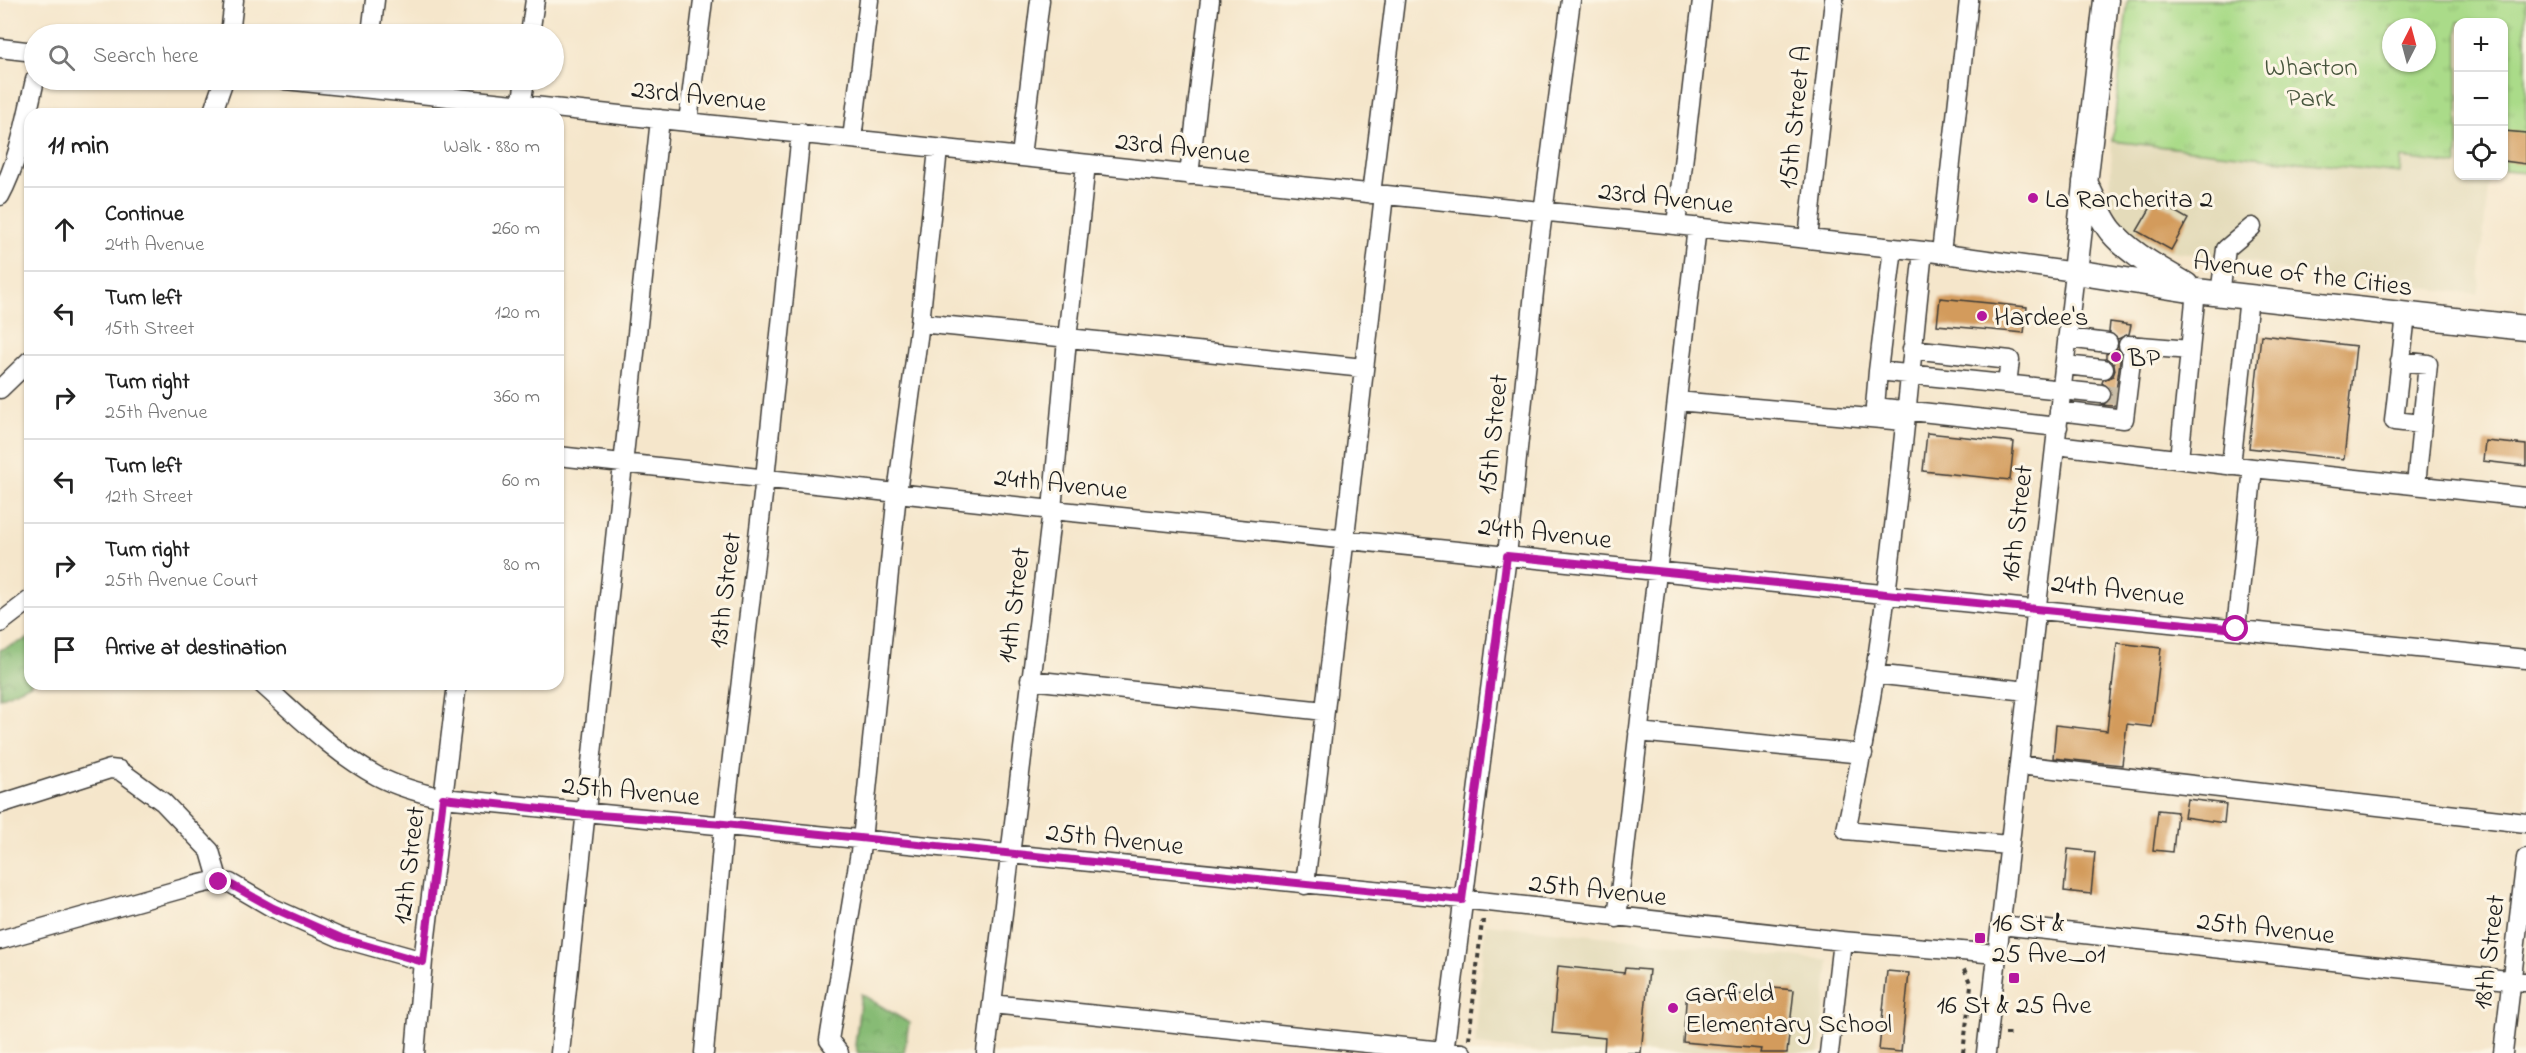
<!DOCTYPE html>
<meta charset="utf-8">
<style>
:root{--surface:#fff;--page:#f2f2f2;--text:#222;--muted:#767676;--line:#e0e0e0}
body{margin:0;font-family:"Indie Flower",sans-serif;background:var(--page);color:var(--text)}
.controls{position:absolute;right:18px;top:18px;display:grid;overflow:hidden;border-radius:12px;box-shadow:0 2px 4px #0004}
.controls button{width:54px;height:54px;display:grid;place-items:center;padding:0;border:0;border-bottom:2px solid var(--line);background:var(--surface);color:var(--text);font:30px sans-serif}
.compass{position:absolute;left:2382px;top:18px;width:54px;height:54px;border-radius:50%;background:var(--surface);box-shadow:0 2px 4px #0004;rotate:6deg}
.stop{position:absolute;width:18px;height:18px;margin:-14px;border:4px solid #b5179e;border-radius:50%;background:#fff}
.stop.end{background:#b5179e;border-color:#fff;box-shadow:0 2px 6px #0008}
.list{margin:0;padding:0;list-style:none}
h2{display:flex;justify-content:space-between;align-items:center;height:78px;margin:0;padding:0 24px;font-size:26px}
h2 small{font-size:20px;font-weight:400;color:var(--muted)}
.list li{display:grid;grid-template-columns:39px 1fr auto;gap:18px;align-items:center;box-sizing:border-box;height:84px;padding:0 24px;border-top:2px solid var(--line)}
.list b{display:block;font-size:22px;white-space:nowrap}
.list p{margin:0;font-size:20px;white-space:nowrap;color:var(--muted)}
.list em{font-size:20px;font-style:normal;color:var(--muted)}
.icon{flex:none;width:33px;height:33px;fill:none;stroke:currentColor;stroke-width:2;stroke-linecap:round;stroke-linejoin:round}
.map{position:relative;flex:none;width:2526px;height:1053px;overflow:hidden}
.search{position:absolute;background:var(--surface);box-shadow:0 2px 4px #0004;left:24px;top:24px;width:540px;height:66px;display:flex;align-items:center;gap:15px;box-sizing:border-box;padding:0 21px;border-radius:33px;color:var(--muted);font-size:22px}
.panel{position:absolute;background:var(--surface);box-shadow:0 2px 4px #0004;left:24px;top:108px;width:540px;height:582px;border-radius:18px}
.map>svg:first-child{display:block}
</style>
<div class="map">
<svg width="2526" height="1053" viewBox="0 0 2526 1053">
<defs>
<pattern id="forest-crowns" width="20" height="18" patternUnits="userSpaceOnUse" patternTransform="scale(1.5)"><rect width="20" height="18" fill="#87bb75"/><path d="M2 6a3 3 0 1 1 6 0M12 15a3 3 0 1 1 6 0" fill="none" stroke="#74a065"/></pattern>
<pattern id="park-tufts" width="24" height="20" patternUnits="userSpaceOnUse" patternTransform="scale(1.5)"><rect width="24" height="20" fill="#aadb89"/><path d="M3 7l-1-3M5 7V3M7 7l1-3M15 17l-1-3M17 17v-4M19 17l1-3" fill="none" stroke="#92bb76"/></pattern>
</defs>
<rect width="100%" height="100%" fill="#fcf5e5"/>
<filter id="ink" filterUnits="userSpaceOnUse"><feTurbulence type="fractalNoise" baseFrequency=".0167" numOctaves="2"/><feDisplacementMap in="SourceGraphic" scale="12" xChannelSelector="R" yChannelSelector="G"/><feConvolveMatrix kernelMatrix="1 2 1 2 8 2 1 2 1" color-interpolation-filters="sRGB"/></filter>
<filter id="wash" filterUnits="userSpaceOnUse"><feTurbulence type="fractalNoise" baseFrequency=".008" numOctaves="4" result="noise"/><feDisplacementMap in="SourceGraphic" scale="24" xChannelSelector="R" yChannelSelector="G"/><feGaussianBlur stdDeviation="1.35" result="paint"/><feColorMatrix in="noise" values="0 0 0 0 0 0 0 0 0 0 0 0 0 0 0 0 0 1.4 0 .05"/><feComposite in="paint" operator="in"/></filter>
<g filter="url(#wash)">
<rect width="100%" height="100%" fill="#f5e6cb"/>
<path fill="#e4dbba" d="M2112 141 2399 173 2401 158 2458 165V176H2489L2478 294 2302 275 2231 256 2185 253 2160 249 2142 239 2121 222 2110 202Z
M1485 924 1829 960 1820 1053H1552L1475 1045Z"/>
<path fill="url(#forest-crowns)" stroke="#526c48" stroke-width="1.5" d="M30 638 31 684 0 698V650Z
M861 994 909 1023 904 1053H858L855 1046Z"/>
<path fill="url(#park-tufts)" stroke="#637c52" stroke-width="1.5" fill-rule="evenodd" d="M2128 0H2526V172L2504 170V22H2458V165L2401 158 2400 173 2112 141ZM2391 27H2427V63H2391Z"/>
<g id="blocks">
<path fill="#d39b5b" d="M2504 131 2526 133V164L2504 161Z
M2155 200 2188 219 2171 250 2137 231Z
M1940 298 2027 307 2024 333 1937 325Z
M2110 322 2131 325 2129 334 2118 339 2109 332Z
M2261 335 2356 346 2344 459 2249 448Z
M2118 349 2121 353 2114 406 2102 405 2110 401 2112 395 2111 389 2102 383 2103 380 2113 376 2115 370 2114 364 2106 358V354Z
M1927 433 2014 442 2010 480 1923 471Z
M2485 441 2526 445V466L2483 461Z
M2117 643 2161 648 2152 727 2127 724 2122 765 2053 758 2056 725 2107 731Z
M2187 799 2226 804 2224 823 2184 817Z
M2158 810 2177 812 2173 852 2153 850Z
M2068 849 2095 852 2091 894 2064 891Z
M1558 966 1624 973 1625 968 1649 970 1641 1053H1604L1605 1038 1552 1033Z
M1887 971 1909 973 1901 1052 1879 1050Z
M1773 988 1794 990 1787 1053H1760L1761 1049 1683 1042 1687 990 1772 997Z"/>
</g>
</g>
<g filter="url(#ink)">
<use href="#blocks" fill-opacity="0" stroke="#3d3a36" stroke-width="1.5"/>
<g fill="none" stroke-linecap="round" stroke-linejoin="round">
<path stroke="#cabea8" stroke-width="18" stroke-dasharray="18 9" stroke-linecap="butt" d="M2101 394 2121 396"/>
<g stroke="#3d3a36" stroke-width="21">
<path id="minor" d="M230 34 234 0
M371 34 375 0
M530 34 535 0
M0 48 34 52
M285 80 1923 251 2075 272 1986 1053
M520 113 525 80
M212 114 224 80
M688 122 703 0
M852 139 869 0
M1021 156 1040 0
M1189 175 1210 0
M1371 194 1395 0
M0 196C19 161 26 118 35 80
M1676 225 1702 0
M1808 239 1834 0
M1893 248 1878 371 2101 394
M1923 251C1902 444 1888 640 1846 830L2008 845
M1941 253 1969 0
M2220 294 2226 249 2252 227
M2406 315 2394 421 2422 424
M920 323 1364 368
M2067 338 2108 343
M2128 345 2190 350
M1912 349 2010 360 2007 384
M2400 361 2428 364 2416 485
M2064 365 2104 369
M1878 371 1875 407 2058 427
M0 389 30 360
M1677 401 1904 421
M2059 411 2124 419 2133 345
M2056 445 2253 468 2526 497
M558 456 1052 510 2526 659
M2179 459 2196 291
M2231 466 2249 297
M0 623 30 600
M2236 629 2253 468
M1874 674 2027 691
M1030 680 1325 711
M262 684C298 716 334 753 377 776 398 787 420 793 443 798L1434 896 1842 941 1997 954
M1638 732 1863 754
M2019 765 2526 823
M0 804 110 769 119 770 163 802 210 851 219 882
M1305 885 1384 195
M1617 918 1697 227
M2001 925 2526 982
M0 940 192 886 209 882 230 883 273 908 341 938 423 961
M992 1004 1462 1053
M415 1053 423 961 457 684
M560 1053 660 119
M704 1053 724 824 765 478 801 133
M839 1053 829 1040 862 840 897 493 920 323 938 149
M986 1053 1052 510 1067 339 1086 164
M1444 1053 1507 556 1539 243 1571 0
M1829 1053 1842 941
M2503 1053 2526 858"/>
</g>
<g stroke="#3d3a36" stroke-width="27">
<path id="major" d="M2106 0 2075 272 2196 291 2526 328
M2085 182C2093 198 2100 217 2111 231 2131 255 2160 269 2186 285"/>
</g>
<path stroke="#3d3a36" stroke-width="4" stroke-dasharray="4.5 4.5" stroke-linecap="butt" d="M2005 1034H2014
M1469 1039 1482 922H1486
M1963 1053 1971 985 1964 969"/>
<use href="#minor" stroke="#fff" stroke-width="18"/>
<use href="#major" stroke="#fff" stroke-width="24"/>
</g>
</g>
<g fill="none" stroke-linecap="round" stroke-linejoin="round" filter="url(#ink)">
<path stroke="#b5179e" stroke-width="8" d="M219 882 230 884 273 908 341 938 423 962 443 798 585 814 724 824 1462 900 1507 556 2236 629"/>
</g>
<g fill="#b5179e" stroke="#fcf5e5" stroke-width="2">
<circle cx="2033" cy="198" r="6"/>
<circle cx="1982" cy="316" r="6"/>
<circle cx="2116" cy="357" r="6"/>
<rect x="1974" y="932" width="12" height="12" rx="3"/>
<rect x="2008" y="972" width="12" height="12" rx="3"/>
<circle cx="1673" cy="1008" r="6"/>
</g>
<g text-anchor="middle" stroke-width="6" stroke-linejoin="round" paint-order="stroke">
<g font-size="27" fill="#47553d" stroke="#fcf5e5">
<text x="2311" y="75">Wharton<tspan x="2311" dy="31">Park</tspan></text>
</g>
<g font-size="27" fill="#1c1c1c" stroke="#fcf5e5">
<text transform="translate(699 95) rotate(6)" y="9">23rd Avenue</text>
<text transform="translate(1794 117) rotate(-84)" y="9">15th Street A</text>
<text transform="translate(1183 147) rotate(6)" y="9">23rd Avenue</text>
<text transform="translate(1666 197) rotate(6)" y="9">23rd Avenue</text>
<text transform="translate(2303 273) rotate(7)" y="9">Avenue of the Cities</text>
<text transform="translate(1492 434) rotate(-84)" y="9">15th Street</text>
<text transform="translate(1061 483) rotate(6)" y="9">24th Avenue</text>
<text transform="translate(2016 523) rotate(-83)" y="9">16th Street</text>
<text transform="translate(1545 532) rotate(6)" y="9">24th Avenue</text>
<text transform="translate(2118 589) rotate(6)" y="9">24th Avenue</text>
<text transform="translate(724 590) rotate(-83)" y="9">13th Street</text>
<text transform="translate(1013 605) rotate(-83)" y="9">14th Street</text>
<text transform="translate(631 790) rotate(5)" y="9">25th Avenue</text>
<text transform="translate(1115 838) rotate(6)" y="9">25th Avenue</text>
<text transform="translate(408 865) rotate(-83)" y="9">12th Street</text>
<text transform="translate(1598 889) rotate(6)" y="9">25th Avenue</text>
<text transform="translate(2266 927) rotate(6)" y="9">25th Avenue</text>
<text transform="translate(2488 952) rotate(-83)" y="9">18th Street</text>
</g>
<g font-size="27" fill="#1c1c1c" stroke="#fcf5e5" text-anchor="start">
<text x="2045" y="207">La Rancherita 2</text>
<text x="1994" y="325">Hardee's</text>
<text x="2128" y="366">BP</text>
<text x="1992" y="931">16 St &amp;<tspan x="1992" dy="31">25 Ave_01</tspan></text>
<text x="1685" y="1001">Garfield<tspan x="1685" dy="31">Elementary School</tspan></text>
<text x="2014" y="1013" text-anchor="middle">16 St &amp; 25 Ave</text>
</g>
</g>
</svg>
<div class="controls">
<button>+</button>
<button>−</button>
<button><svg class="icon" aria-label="locate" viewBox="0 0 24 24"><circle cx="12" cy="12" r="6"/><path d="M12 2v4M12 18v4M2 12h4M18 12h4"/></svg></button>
</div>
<svg class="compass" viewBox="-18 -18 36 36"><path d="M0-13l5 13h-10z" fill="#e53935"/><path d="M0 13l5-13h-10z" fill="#767676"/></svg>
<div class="stop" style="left:2236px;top:629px"></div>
<div class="stop end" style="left:219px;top:882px"></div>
<div class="search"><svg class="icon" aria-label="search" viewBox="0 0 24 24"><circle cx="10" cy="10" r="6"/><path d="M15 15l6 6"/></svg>Search here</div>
<section class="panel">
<h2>11 min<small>Walk · 880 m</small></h2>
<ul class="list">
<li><svg class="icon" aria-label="ahead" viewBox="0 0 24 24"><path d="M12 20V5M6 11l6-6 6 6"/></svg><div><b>Continue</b><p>24th Avenue</p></div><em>260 m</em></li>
<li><svg class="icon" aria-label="left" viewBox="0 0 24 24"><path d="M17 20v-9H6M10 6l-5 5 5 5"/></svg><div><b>Turn left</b><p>15th Street</p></div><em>120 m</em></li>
<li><svg class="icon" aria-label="right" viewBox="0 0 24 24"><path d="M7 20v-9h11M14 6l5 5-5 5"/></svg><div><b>Turn right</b><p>25th Avenue</p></div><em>360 m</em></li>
<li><svg class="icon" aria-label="left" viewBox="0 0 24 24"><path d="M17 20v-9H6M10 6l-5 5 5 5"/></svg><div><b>Turn left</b><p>12th Street</p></div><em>60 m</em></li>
<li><svg class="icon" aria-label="right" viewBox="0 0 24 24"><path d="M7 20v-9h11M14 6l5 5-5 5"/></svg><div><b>Turn right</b><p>25th Avenue Court</p></div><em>80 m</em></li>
<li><svg class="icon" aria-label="arrive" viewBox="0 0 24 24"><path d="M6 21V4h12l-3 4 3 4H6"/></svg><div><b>Arrive at destination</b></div></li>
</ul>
</section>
</div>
